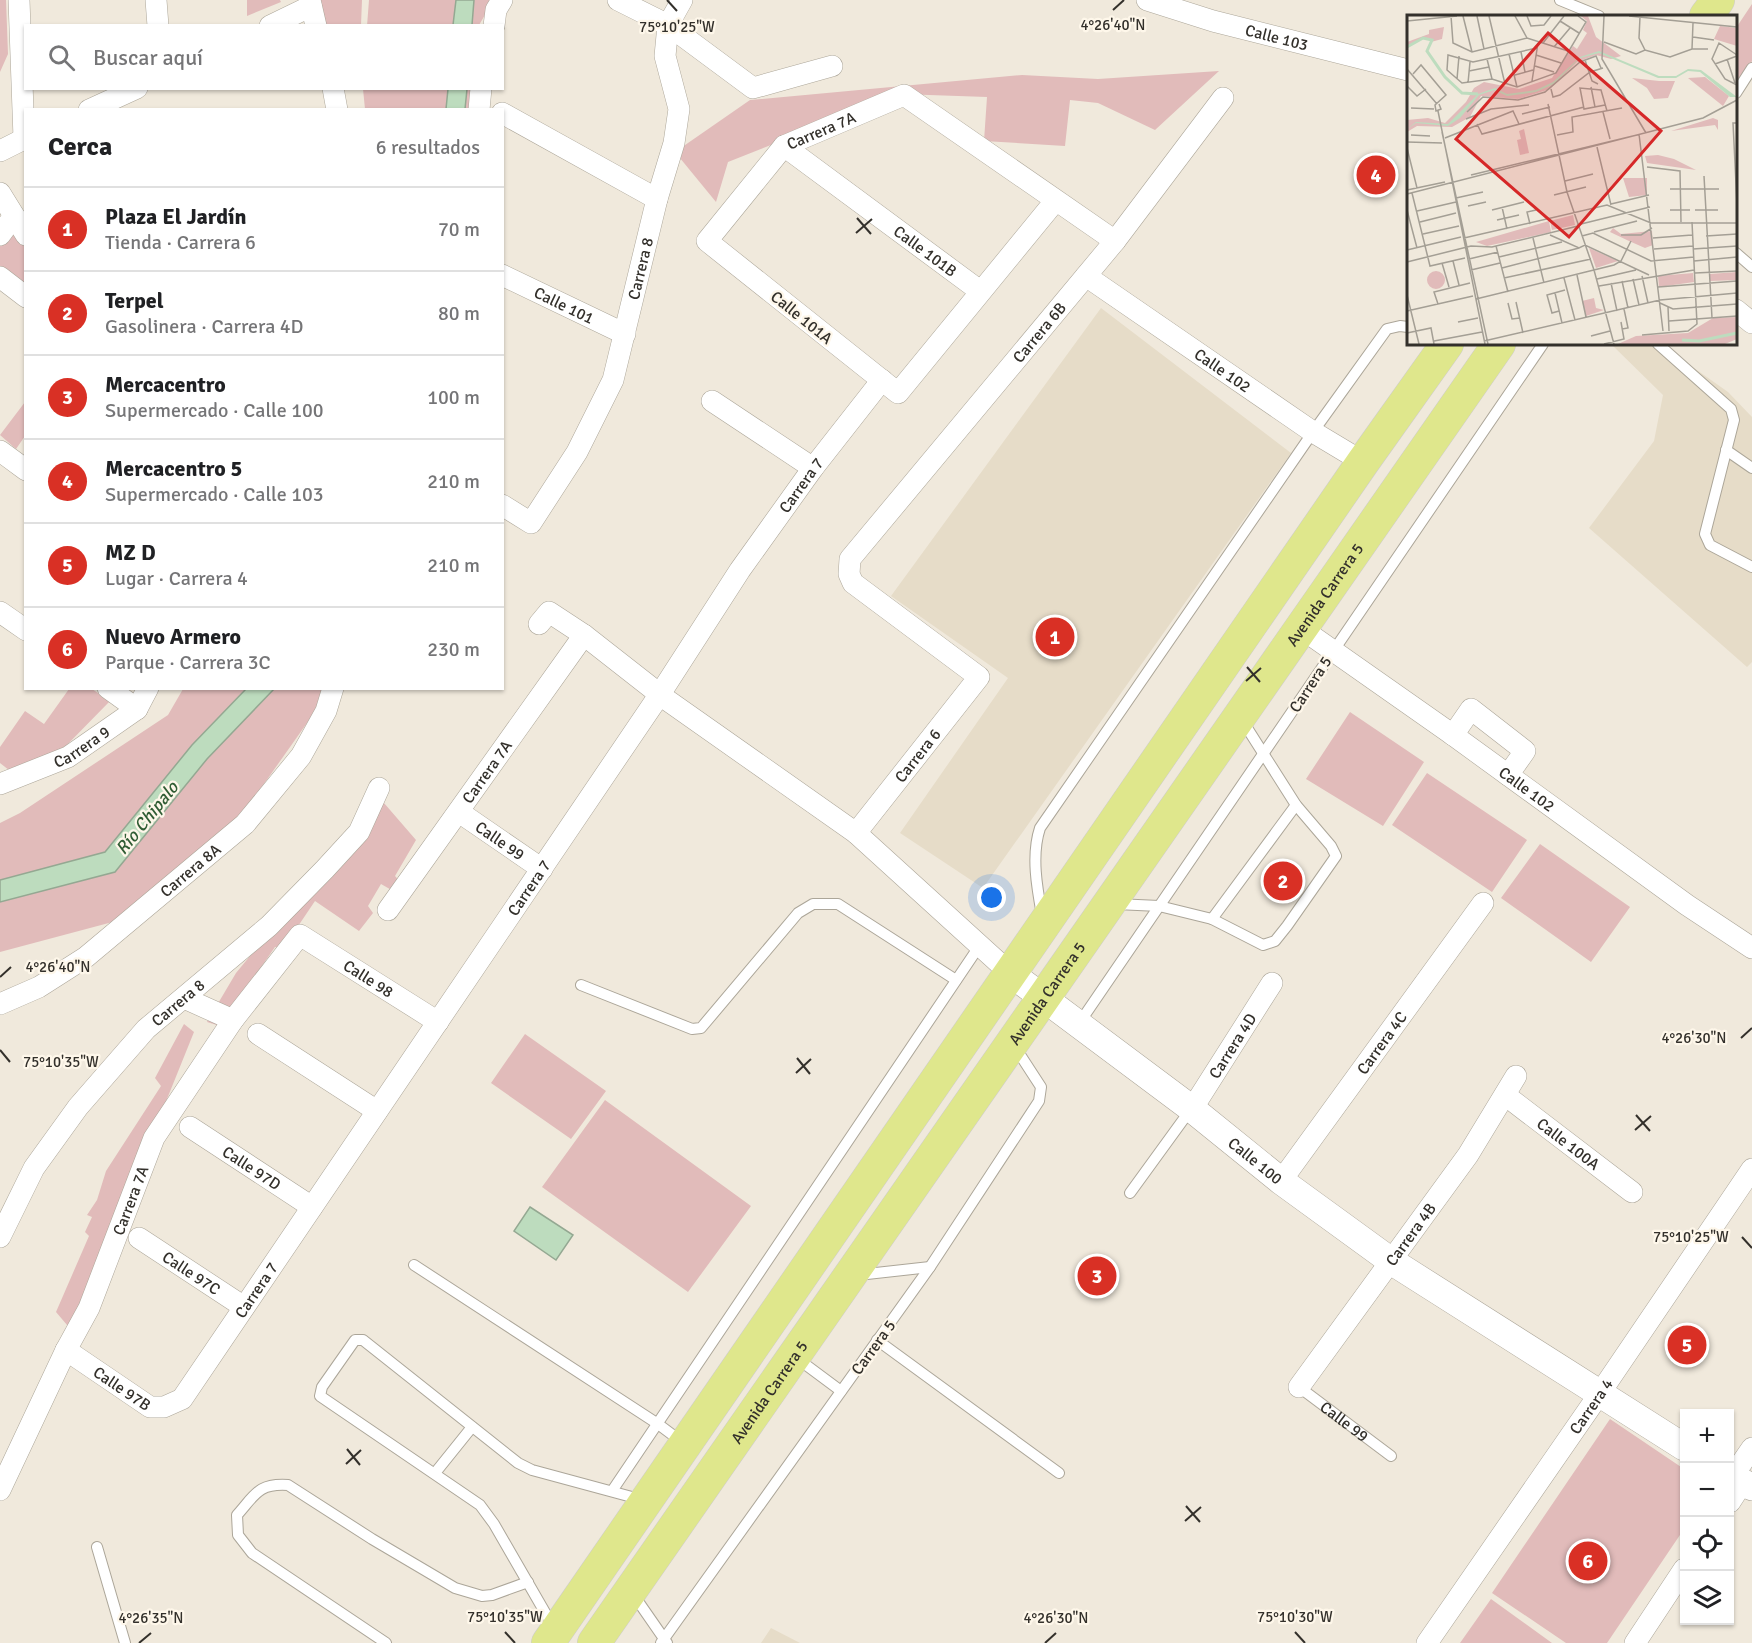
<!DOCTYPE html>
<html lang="es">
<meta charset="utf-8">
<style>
:root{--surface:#fff;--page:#f2f2f2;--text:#202124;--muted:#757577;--line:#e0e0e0;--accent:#d93025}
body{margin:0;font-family:Signika,sans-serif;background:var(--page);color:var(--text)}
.controls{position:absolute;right:18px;bottom:18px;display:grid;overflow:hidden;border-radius:0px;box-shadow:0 2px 4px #0004}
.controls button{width:54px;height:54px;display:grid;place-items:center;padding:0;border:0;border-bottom:2px solid var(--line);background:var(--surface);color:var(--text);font:30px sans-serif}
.you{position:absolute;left:992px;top:898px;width:21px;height:21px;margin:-15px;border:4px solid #fff;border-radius:50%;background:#1a73e8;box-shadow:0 0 0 9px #1a73e833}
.badge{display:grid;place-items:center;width:39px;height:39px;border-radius:50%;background:var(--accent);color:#fff;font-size:20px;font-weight:700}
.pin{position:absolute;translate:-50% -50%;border:3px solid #fff;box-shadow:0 2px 6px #0006}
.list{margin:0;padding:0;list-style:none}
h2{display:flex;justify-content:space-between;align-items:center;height:78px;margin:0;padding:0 24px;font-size:26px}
h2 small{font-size:20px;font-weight:400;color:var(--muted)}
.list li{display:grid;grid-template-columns:39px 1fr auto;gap:18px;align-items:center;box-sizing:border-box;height:84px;padding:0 24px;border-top:2px solid var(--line)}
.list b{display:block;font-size:22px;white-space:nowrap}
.list p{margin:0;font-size:20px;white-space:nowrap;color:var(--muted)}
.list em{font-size:20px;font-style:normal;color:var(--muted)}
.icon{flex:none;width:33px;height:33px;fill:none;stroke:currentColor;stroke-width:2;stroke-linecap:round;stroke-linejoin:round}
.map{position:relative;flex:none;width:1752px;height:1643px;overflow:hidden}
.search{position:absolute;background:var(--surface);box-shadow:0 2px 4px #0004;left:24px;top:24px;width:480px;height:66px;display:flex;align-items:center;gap:15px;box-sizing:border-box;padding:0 21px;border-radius:0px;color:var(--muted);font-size:22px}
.panel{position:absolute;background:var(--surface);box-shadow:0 2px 4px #0004;left:24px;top:108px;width:480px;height:582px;border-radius:0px}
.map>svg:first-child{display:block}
</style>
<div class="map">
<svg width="1752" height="1643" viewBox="0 0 1752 1643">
<rect width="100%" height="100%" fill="#f0e9dc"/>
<path fill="#e6dcc8" d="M1101 308 1291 453 983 888 900 833 1008 678 891 596Z
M1611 344H1660L1728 392 1752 417V662L1747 667 1589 528 1654 441 1663 395Z
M771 1628 800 1643H761Z"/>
<path fill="#e1bbba" d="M0 0H6L8 54 0 72Z
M247 0H280L281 2 247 16Z
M317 0H362L361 25H323Z
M369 0H494L479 25 367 26Z
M1752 4V61L1736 87V28Z
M1219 71 1155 130 1098 103 1070 100 1065 146 984 141 987 97 900 94 728 162 716 202 675 152 750 100 1022 75 1098 79Z
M363 89H477V109H365Z
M14 216 25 235V297L0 277V235Z
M25 402V436L16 449 0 435Z
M69 689H92L110 701 61 751 14 774 0 763V747L25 711 44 724Z
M183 689H331L242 815 120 920 0 952V823L20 813 168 715Z
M1350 712 1424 762 1383 826 1306 779Z
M1427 773 1527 840 1492 892 1392 825Z
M371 788 416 840 395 876 402 884 395 892 381 884 368 906 373 913 359 931 315 901 284 947H275L220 1026 207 1022 236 973 297 899 336 861Z
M1540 844 1630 907 1591 962 1501 898Z
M184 1024 194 1032 73 1332 56 1312 89 1236 85 1232 92 1217 87 1215 97 1200 106 1171 161 1086 155 1078Z
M525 1034 606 1091 571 1139 491 1083Z
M605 1100 751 1206 688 1292 542 1187Z
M1610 1419 1684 1469V1529L1607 1643H1566L1492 1593Z
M1491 1599 1552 1643H1460Z"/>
<path fill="#bddcbe" stroke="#94a892" stroke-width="1.5" d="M456 0H474L472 25H453Z
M448 89H467L465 109H446Z
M246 689H274L207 759 115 872 0 902V880L105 852 192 745Z
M530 1207 573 1235 556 1260 514 1231Z"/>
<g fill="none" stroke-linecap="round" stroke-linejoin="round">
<g stroke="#aca699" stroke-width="12">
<g id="service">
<path d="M1560 0 1599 16"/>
<path d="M1736 93 1752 68"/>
<path d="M1736 253 1752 267"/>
<path d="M1658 344 1731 409 1734 420 1705 534 1710 545 1752 567"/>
<path d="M1726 450 1752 468"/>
<path d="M1116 904 1159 906 1212 919 1263 945 1275 941 1287 926 1336 856 1331 846 1296 805 1242 720"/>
<path d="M1042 915C1037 888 1031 855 1040 828L1313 432 1387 329 1400 326 1408 327"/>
<path d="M1212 919 1296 805"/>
<path d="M581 985 692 1029 701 1028 798 913 813 904H838L956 980"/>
<path d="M1078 1025 1543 344"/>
<path d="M1130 1193 1191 1109"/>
<path d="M414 1265 658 1424 682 1442"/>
<path d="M858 1275 930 1267"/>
<path d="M877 1340 1059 1473"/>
<path d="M798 1359 841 1391"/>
<path id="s1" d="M1299 1387 1391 1456"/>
<path d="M435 1473 472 1427"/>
<path d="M612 1491 980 945"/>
<path d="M97 1547 125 1643"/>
<path d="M633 1594 667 1643"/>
<path d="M554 1628 494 1524 480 1505 320 1396 322 1387 355 1340H363L518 1463 532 1470 643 1500"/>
<path d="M386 1643 252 1553 238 1535 237 1515C255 1495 258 1483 288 1485L372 1539 455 1588 482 1596 492 1595 528 1582"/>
<path d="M661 1643 930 1267 1039 1101 1041 1087 1015 1047"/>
</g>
</g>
<g stroke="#aca699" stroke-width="22">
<g id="minor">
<path d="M19 0 24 138"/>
<path d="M156 0 158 26"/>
<path d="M310 0 316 26"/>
<path d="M618 0 668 25 753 88 832 66"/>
<path id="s2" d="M1147 0 1213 21 1408 70"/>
<path d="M270 26 311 6"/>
<path d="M494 26 496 10 502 0"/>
<path d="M333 88 337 110"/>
<path d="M89 110 137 88"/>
<path d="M479 110 481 88"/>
<path d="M502 113 657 199"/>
<path id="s3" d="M784 146 980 291"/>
<path d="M0 151 26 138"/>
<path d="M0 193 26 235"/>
<path id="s4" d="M1056 200 898 393 707 241 784 146 904 95 1115 241"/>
<path d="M0 235 14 216"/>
<path id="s5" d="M502 275 625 334"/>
<path id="s6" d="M1086 276 1313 432 1363 462"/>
<path d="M0 277 26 297"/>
<path d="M1736 310 1752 323"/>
<path d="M712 401 813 468"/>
<path d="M0 451 26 470"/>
<path id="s7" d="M502 505 531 523 577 452 613 380 657 199 674 143 679 109 665 56 668 25 682 0"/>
<path d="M0 612 26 630"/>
<path d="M539 624 549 612 584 635 667 700 856 833 1010 973"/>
<path id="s8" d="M1302 629 1453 735 1687 905 1752 948"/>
<path d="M108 688 137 709"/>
<path d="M1453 735 1471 709 1525 751 1508 775"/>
<path id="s9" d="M0 784 68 757 137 709 148 688"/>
<path id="s10" d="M459 812 542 869"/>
<path id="s11" d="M856 833 979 677 853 583 849 574 850 559 1115 241 1223 98"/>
<path id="s12" d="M388 910 584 635"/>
<path d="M184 998 233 1020"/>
<path id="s13" d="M0 1004 39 987 86 957 245 824 301 756 326 711 333 688"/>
<path d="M258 1034 377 1111"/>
<path id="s14" d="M1505 1095 1632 1192"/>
<path id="s15" d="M1192 1109 1272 983"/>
<path id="s16" d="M190 1127 312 1207"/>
<path id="s17" d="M1281 1181 1483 903"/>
<path id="s18" d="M0 1237 34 1168 78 1107 146 1029 269 926 325 869 359 832 379 788"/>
<path id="s19" d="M139 1238 244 1307"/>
<path id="s20" d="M66 1350 150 1407H164L182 1399 660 694 740 570 813 468 882 380"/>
<path id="s21" d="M1299 1387 1468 1155 1516 1076"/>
<path d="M1732 1477 1752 1448"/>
<path id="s22" d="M0 1490 66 1350 89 1308 154 1138 233 1020 300 935 438 1022"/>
<path d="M1730 1502 1743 1482"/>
<path id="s23" d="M1427 1643 1600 1393 1752 1169"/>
<path d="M1635 1643 1684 1569"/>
</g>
</g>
<g stroke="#aca699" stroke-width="28">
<g id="tertiary">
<path id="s24" d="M1010 973 1192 1109 1281 1181 1391 1261 1684 1447"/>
<path d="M1730 1476 1752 1487"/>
</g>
</g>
<g stroke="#cecdcc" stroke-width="34">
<g id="primary">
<path d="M1706 16 1718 0"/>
<path d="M548 1643 1363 462 1447 344"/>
<path id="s25" d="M594 1643 1499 344"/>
</g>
</g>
<use href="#service" stroke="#fff" stroke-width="10"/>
<use href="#minor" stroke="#fff" stroke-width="21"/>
<use href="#tertiary" stroke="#fff" stroke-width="27"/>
<use href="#primary" stroke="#dfe78c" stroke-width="33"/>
</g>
<path fill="none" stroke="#33302b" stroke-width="2" d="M667 0 677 11M1113 10 1124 0M857 218 871 234M856 233 872 219M1247 667 1260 682M1246 681 1261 668M0 977 11 967M1741 1038 1752 1028M0 1050 10 1062M797 1058 810 1074M796 1073 811 1059M1636 1115 1650 1131M1635 1130 1651 1116M1742 1237 1752 1248M347 1449 360 1465M346 1464 361 1450M1186 1506 1200 1522M1185 1521 1201 1507M505 1632 515 1643M1295 1632 1305 1643M139 1643 151 1633M1045 1643 1056 1633"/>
<g text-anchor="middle" stroke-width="4.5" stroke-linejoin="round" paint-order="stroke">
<g font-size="16" fill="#33302b" stroke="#fef7ea">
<text dy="6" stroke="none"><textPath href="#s2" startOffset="135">Calle 103</textPath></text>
<text dy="6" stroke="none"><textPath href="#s4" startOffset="656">Carrera 7A</textPath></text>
<text dy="6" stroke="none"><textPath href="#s3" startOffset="176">Calle 101B</textPath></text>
<text dy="6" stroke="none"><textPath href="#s7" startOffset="314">Carrera 8</textPath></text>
<text dy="6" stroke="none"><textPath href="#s5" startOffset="69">Calle 101</textPath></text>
<text transform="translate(802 317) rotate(39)" y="6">Calle 101A</text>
<text dy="6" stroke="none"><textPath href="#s11" startOffset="676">Carrera 6B</textPath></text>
<text dy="6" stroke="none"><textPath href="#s6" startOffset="166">Calle 102</textPath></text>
<text dy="6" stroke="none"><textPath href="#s20" startOffset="1239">Carrera 7</textPath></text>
<text dy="6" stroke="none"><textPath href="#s25" startOffset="1278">Avenida Carrera 5</textPath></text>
<text transform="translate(1310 684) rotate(-57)" y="6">Carrera 5</text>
<text dy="6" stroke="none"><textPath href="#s9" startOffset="90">Carrera 9</textPath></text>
<text dy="6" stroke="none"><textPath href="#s11" startOffset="99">Carrera 6</textPath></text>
<text dy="6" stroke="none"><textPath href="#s12" startOffset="170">Carrera 7A</textPath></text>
<text dy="6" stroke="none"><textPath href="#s8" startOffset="276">Calle 102</textPath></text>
<text dy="6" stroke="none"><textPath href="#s10" startOffset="50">Calle 99</textPath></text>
<text dy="6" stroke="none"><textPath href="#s13" startOffset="234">Carrera 8A</textPath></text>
<text dy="6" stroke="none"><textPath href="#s20" startOffset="753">Carrera 7</textPath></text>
<text dy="6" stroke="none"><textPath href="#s22" startOffset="716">Calle 98</textPath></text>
<text dy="6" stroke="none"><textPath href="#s25" startOffset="792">Avenida Carrera 5</textPath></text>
<text dy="6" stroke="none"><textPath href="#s18" startOffset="297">Carrera 8</textPath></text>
<text dy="6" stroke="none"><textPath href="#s17" startOffset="171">Carrera 4C</textPath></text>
<text dy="6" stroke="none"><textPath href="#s15" startOffset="75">Carrera 4D</textPath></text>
<text dy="6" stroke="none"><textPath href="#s14" startOffset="80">Calle 100A</textPath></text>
<text dy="6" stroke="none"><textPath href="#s24" startOffset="309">Calle 100</textPath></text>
<text dy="6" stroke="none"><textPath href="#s16" startOffset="74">Calle 97D</textPath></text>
<text dy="6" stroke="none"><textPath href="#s22" startOffset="318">Carrera 7A</textPath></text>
<text dy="6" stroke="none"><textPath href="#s21" startOffset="189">Carrera 4B</textPath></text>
<text dy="6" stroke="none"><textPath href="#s19" startOffset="63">Calle 97C</textPath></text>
<text dy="6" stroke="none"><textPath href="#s20" startOffset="267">Carrera 7</textPath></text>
<text transform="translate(873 1347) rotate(-54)" y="6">Carrera 5</text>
<text dy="6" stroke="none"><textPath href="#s20" startOffset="68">Calle 97B</textPath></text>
<text dy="6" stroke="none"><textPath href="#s25" startOffset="306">Avenida Carrera 5</textPath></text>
<text dy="6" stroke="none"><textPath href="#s23" startOffset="288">Carrera 4</textPath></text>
<text dy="6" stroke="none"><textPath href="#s1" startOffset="57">Calle 99</textPath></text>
</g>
<g font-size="18" font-style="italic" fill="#305d34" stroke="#fef7ea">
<text transform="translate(147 818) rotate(-51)" y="6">Río Chipalo</text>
</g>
</g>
<g transform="translate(1407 15)">
<rect width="330" height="330" fill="#f0e9dc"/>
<path d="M174 1H181L189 22 214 41 204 44 189 40 170 47 143 74 111 84 74 81 63 102 45 112 10 111 0 117V105L21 103 38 108 59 87 67 73 77 67 112 74 145 63 166 31 170 34 180 18 176 15 180 6ZM313 11 330 13V31L307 24ZM37 12 35 24 24 27 25 24 16 23 0 31V27L22 19V15ZM298 62 322 81 316 91 281 63ZM225 63 252 66H268L261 83 247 84 240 73ZM306 103 311 105V115L308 110 264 116ZM117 114 122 138 113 140 110 125 114 124 112 116ZM251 140 267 144 289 155 240 148 238 141ZM216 163H240V180L222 182ZM166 200 168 210 145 215 143 206ZM142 206 144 217 80 231 69 227ZM206 213 214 219 245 216 246 230 238 233 222 226 203 217ZM182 233 211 246 189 253ZM20 265a9 9 0 1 1 18 0a9 9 0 1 1-18 0ZM330 257V265L303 266V259ZM286 258 287 267 252 272 251 261ZM187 283 189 293 197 295 179 301 175 286ZM330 302V324L318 329H211L229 321 281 318 306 303Z" fill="#e1bbba"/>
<path d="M192 36 252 61H269L281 54 294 55 330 82H323L293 57 281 56 269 63H251L192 38 173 43 147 69 129 77 100 81 87 75 72 80 53 103 41 111 9 108 0 114 9 107 41 109 71 79 88 73 100 79 129 75 146 67 173 42Z" fill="#bddcbe"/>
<path fill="none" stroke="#bddcbe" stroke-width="3" d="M0 32 16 23 25 25 20 36 38 62 55 78 71 79M275 325 292 326 330 318"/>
<path fill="none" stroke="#a49f95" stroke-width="1.5" d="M44 1 46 28 65 37 120 23 161 36M56 1 65 37M70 1 77 34M82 1 98 69M108 1 120 23M120 1 124 11 137 10 144 1M197 1 195 44 239 118M222 1 330 12M233 2 232 23 238 35M0 6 50 1M153 6 172 18M286 22 307 25M197 27 229 39 238 35 263 42 285 34H301M136 28 157 1M147 32 163 13M130 33 66 47 41 40 40 55 55 68 85 64 110 72 149 58 179 7 171 1M285 34 286 8M114 37 118 57M102 39 110 72M129 40 154 48M330 40 312 28 305 44 318 64 330 70M80 44 85 64M320 44 328 68M178 45 185 66 191 69M308 49 330 41M128 51 147 57M0 54 30 89M62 56 82 52M6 59 14 50 39 80 28 90 29 96 34 94 32 89M108 60 126 55M50 64 52 41M125 66 131 28M61 68 63 47M0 71 10 81 19 74M184 72 188 92M144 74 146 82 153 80 183 57 196 53M141 89 160 177 187 255 207 329M198 90 177 94 173 73 194 75 200 96M4 93 27 94M31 96 78 329M60 97 76 82 111 85 138 77 173 47 189 41 194 53M196 97 203 124M115 99 143 92M59 104 84 94 122 90M330 108H326L330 189M70 109 75 119 177 92M35 117 81 329M232 119 256 316M4 120 23 121M150 120 166 117 165 102 215 93M38 123 106 96 112 109M0 127 35 128M190 132 204 190M0 133 10 173M240 152 273 156 274 207M64 160 230 120M297 161 305 303M158 166 186 159M263 174H312M0 175 38 167M5 178 23 251 58 243M0 179 296 103 330 85M147 180 179 172M49 183 76 177M204 189 242 180M61 191 79 187M95 192 100 214M0 195 10 233M85 195 117 187M263 195H283M288 195H311M10 196 49 187M90 205 112 200M13 207 49 198M123 209 120 197 129 195M170 210 243 192M187 217 230 206M16 219 52 211M143 220 172 233 178 230 242 260M214 220H234L245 213M175 221 186 218 244 246 287 242M299 221 330 219M57 223 200 190 244 208H330M126 223 137 268M246 223 285 220M89 231 101 277M247 234 286 231M286 234 330 231M0 235 54 222M92 242 155 227M62 244 91 237M46 246 52 270M287 246 330 242M0 247 64 231 85 232 171 211M35 248 42 272M95 253 172 233M64 255 93 248M288 258 330 256M170 260 179 302M235 261 241 288M97 263 184 244M157 263 168 305M190 264 229 255M226 264 232 290M215 266 221 293M204 268 210 296M192 271 287 255M251 272 330 266M148 278 155 308M0 280 12 329M69 284 207 250 214 246 224 226M109 287 116 318M101 288 105 304 113 303M253 288 266 294 330 289M31 289 27 277 63 268M261 292 262 316M0 296 66 281M152 296 145 298 140 280 158 275M262 306 330 301M51 307 71 303M215 314 221 313 217 294M0 318 24 313 27 329M235 320 281 316 290 309 285 207M184 321 203 316M27 326 75 317M77 326 253 285 330 278M197 329 217 324 214 307"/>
<path fill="#d62828" fill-opacity="0.15" stroke="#d62828" stroke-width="3" d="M141 18 254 116 162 222 49 124Z"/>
<rect width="330" height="330" fill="none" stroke="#33302b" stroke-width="3"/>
</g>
<g font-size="15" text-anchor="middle" fill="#33302b" stroke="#fef7ea" stroke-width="4.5" stroke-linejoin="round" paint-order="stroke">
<text x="1113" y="30">4°26'40"N</text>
<text x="677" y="32">75°10'25"W</text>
<text x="58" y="972">4°26'40"N</text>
<text x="1694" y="1043">4°26'30"N</text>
<text x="61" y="1067">75°10'35"W</text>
<text x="1691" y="1242">75°10'25"W</text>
<text x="505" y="1622">75°10'35"W</text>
<text x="1295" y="1622">75°10'30"W</text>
<text x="151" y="1623">4°26'35"N</text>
<text x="1056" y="1623">4°26'30"N</text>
</g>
</svg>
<div class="controls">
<button>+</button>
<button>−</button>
<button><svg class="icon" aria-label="locate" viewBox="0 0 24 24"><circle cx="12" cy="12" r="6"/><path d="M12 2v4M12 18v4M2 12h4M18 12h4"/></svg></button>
<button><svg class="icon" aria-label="layers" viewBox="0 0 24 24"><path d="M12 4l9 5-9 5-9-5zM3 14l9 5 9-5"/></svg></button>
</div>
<div class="you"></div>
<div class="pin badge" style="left:1055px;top:637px">1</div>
<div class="pin badge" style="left:1283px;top:881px">2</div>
<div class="pin badge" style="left:1097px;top:1276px">3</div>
<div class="pin badge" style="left:1376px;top:175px">4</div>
<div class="pin badge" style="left:1687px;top:1345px">5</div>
<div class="pin badge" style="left:1588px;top:1561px">6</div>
<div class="search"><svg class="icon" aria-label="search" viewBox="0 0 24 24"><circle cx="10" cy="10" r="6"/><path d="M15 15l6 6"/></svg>Buscar aquí</div>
<section class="panel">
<h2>Cerca<small>6 resultados</small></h2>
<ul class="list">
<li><span class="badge">1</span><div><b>Plaza El Jardín</b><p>Tienda · Carrera 6</p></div><em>70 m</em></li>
<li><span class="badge">2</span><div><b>Terpel</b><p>Gasolinera · Carrera 4D</p></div><em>80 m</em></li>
<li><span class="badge">3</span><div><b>Mercacentro</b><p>Supermercado · Calle 100</p></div><em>100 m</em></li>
<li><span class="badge">4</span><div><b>Mercacentro 5</b><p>Supermercado · Calle 103</p></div><em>210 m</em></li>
<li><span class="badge">5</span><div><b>MZ D</b><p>Lugar · Carrera 4</p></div><em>210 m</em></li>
<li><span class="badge">6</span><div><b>Nuevo Armero</b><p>Parque · Carrera 3C</p></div><em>230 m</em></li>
</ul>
</section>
</div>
